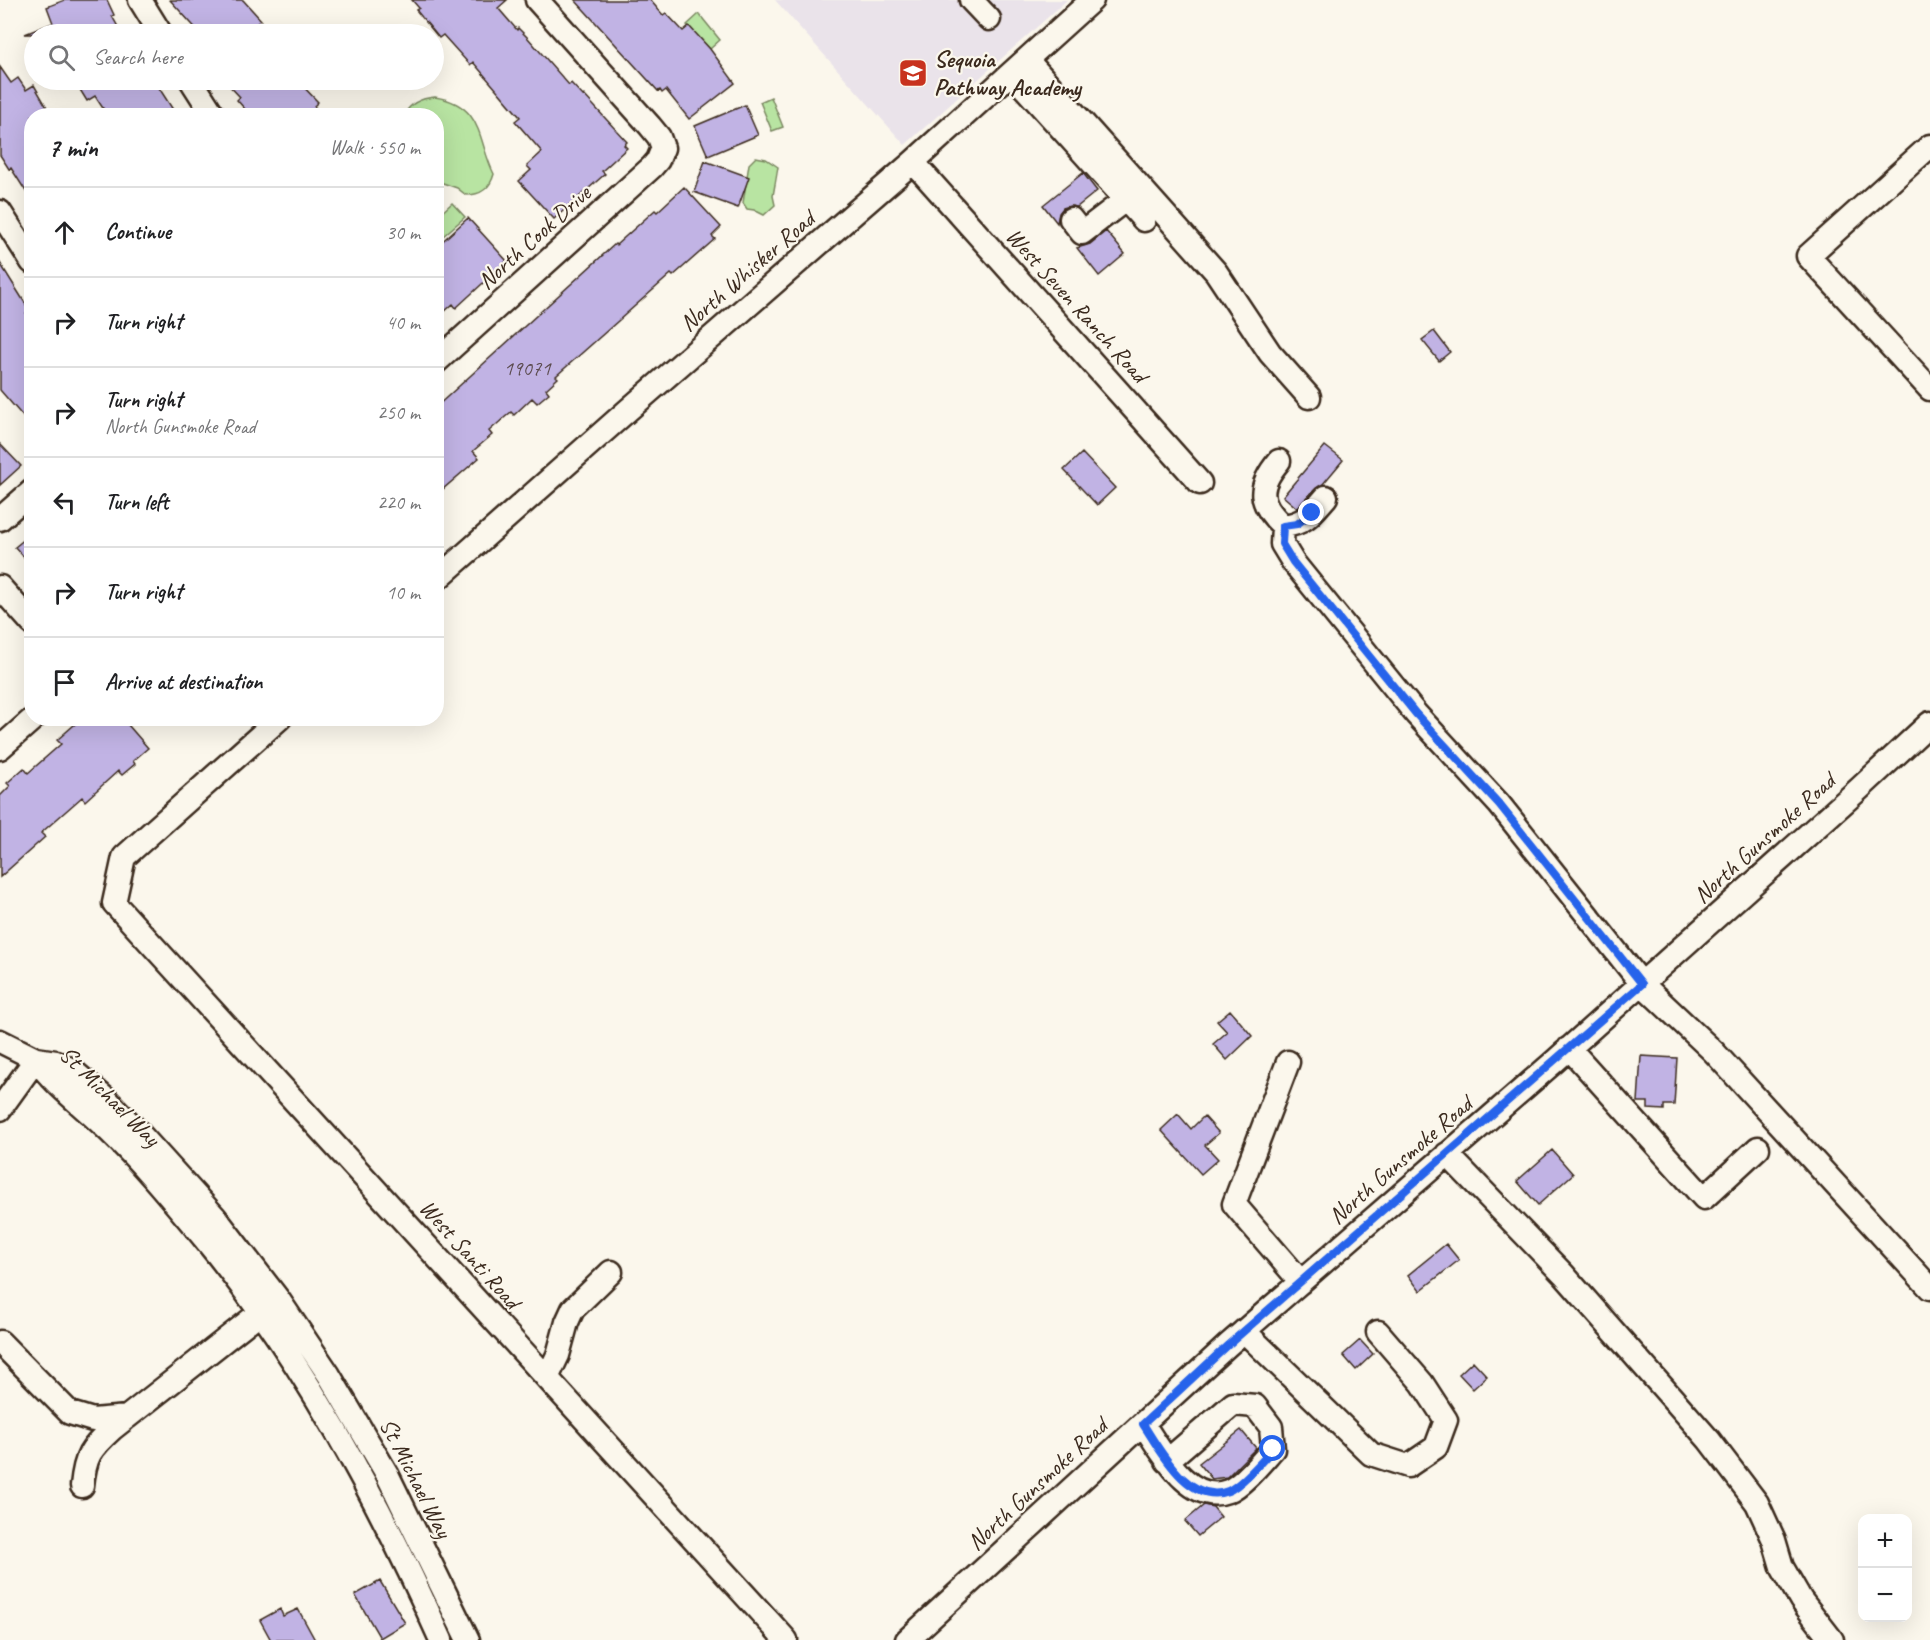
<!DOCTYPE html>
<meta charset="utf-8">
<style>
:root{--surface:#fff;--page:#f6f6f6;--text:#202124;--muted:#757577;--line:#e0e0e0}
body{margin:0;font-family:Caveat,sans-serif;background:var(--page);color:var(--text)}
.controls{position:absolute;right:18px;bottom:18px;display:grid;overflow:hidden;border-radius:12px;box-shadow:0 6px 24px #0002}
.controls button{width:54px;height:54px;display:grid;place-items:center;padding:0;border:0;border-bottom:2px solid var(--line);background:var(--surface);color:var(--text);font:30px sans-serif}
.stop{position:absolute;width:18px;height:18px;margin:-14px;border:4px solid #2563eb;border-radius:50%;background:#fff}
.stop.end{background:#2563eb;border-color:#fff;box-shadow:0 2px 6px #0008}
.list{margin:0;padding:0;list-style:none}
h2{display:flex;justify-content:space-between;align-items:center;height:78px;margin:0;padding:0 24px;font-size:26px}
h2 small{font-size:20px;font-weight:400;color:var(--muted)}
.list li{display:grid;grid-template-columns:39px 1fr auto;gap:18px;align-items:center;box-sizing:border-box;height:90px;padding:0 24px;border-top:2px solid var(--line)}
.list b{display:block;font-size:22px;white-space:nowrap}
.list p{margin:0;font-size:20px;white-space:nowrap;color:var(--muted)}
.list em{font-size:20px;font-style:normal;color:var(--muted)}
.icon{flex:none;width:33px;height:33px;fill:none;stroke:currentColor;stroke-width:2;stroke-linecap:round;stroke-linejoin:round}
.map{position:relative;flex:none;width:1930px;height:1640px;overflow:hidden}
.search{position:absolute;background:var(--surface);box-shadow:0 6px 24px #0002;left:24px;top:24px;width:420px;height:66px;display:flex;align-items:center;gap:15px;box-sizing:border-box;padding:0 21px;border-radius:33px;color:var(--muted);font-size:22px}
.panel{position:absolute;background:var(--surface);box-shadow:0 6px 24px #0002;left:24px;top:108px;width:420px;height:618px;border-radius:24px}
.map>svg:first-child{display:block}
</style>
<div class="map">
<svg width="1930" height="1640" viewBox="0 0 1930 1640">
<rect width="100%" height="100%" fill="#fbf7ec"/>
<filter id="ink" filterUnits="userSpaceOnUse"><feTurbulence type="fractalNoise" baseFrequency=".0167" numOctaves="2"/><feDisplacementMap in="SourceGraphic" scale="12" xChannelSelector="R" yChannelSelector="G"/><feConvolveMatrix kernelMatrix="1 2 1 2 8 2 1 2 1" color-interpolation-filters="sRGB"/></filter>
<g filter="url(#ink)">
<path fill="#eae3ea" d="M775 0H1067L905 145Z"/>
<path fill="#b8e4a2" stroke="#7a8760" stroke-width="1.5" d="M699 14 720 40 710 49 687 25Z
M435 97C484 105 477 140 494 174 490 189 481 195 466 195L457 188 437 181 436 116 404 115C410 103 422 98 435 97Z
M771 97 783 127 772 131 760 102Z
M756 157 766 159 778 167 773 196 775 205 764 215 754 210 747 209 743 203 749 164Z
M452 203 465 217 442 237 437 231V217Z"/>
<path fill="#c1b3e4" stroke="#3b2a1e" stroke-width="1.5" d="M65 0H107L114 15 112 16 122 34H25L53 23 47 7Z
M170 0H243L261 20 255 25 263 34H201Z
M412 0H507L498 8 517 30 518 28 528 38 569 85 571 83 583 96 584 95 627 142 624 145 627 148 602 171 605 174 554 219 519 181 531 170 527 166 542 152 515 121 520 117 473 62 470 65 443 35 439 38 416 10 419 8Z
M575 0H650L663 15 666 13 683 31 689 26 710 49 735 83 689 119 666 90 662 93 660 90 658 91Z
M0 67 11 83 18 78 26 90 34 85 52 116H32V201L11 168 9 169 0 155Z
M92 80H154L177 116H108L95 96 87 101 79 88Z
M224 80H297L318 102 314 106 322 116H251L237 100 240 97Z
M745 105 758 135 708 156 695 126Z
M705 161 749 177 738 208 694 192Z
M1083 173 1097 191 1077 207 1070 206 1063 208 1059 213 1057 223 1043 205Z
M684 187 721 227 712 236 715 239 673 276 671 274 556 376 558 378 546 389 549 393 537 403 532 398 514 415 511 412 489 431 492 435 473 451 479 458 436 495V407L615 244 616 245 655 210 657 212Z
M468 218 507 261 456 308 453 304 436 319V247Z
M1106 231 1125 254 1099 276 1077 248 1090 244Z
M0 263 30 311 26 313 32 321V427L0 390Z
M1434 331 1450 352 1439 361 1422 340Z
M0 444 21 466 0 485Z
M1325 446 1343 460 1323 484 1316 488 1297 508 1283 496Z
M1082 453 1115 488 1097 505 1064 470Z
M32 533V566L15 547Z
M82 718H122L148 748 133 761 135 764 122 775 118 771 85 801 82 797 41 833 45 837 0 877V796L10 786 7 783 24 768 28 773 61 744 57 740Z
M1230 1010 1252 1036 1227 1060 1213 1044 1227 1032 1217 1021Z
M1641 1056 1677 1058 1674 1105H1664V1110L1648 1109V1102H1638Z
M1178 1114 1191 1129 1204 1116 1219 1133 1205 1145 1218 1159 1201 1174 1161 1130Z
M1552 1150 1573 1174 1538 1205 1517 1181Z
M1446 1244 1459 1260 1420 1291 1408 1275Z
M1360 1340 1373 1354 1356 1370 1343 1355Z
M1473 1361 1487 1376 1473 1389 1459 1374Z
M1241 1430 1256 1448 1227 1477 1212 1479 1199 1463Z
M1204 1505 1213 1507 1221 1517 1198 1536 1185 1521Z
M380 1581 405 1623 380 1638 355 1595Z
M280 1609 283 1616 298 1609 315 1640H271L260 1620Z"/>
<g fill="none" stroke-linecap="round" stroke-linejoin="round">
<g stroke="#3b2a1e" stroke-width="27">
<path id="minor" d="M140 0 161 34
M971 0 989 19
M1027 60 1216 272 1270 353 1309 397
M1012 74 1144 220
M191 80 214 116
M1930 146 1808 256 1930 389
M913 162 1200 483
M0 212 32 262
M1071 219 1082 233 1125 200
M436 362 652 167 658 160 663 148 659 137 650 126 537 0
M1279 461C1257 487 1258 503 1283 526 1305 524 1312 513 1326 497
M0 519 32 491
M1283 526 1282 544 1293 562 1416 714 1499 804 1642 984 1714 1052 1930 1288
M436 580 627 411 913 162 1092 0
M0 587 32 623
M280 718 124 857 114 903 786 1640
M0 748 34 718
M0 1041 36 1059 56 1062 72 1070 106 1099 139 1133 215 1217 278 1299 329 1375 387 1474 468 1640
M1569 1048 1704 1198 1758 1148
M36 1059C56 1087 86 1108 110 1132 144 1165 174 1202 204 1238 303 1359 377 1497 441 1640
M1288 1062 1234 1204 1301 1282
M0 1109 36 1059
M1447 1154 1564 1275 1709 1440 1757 1503 1774 1540 1782 1567 1801 1600 1832 1640
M1244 1331 1371 1454 1408 1466 1436 1447 1446 1420 1422 1383 1378 1332
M0 1342 70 1413 93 1420 127 1417
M547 1378 558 1355 567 1322 573 1309 611 1272
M1143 1424C1161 1450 1189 1506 1228 1491 1242 1486 1263 1460 1273 1449L1271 1427 1255 1406 1233 1404 1167 1461
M82 1486C85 1456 90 1449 112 1429L272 1303
M907 1640 1228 1345 1554 1062 1859 789 1930 723"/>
</g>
<use href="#minor" stroke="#fbf7ec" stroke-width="22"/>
</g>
</g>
<g fill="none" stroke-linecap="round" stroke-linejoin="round" filter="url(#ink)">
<path stroke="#2563eb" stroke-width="8" d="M1273 1449C1263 1460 1241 1486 1228 1491 1189 1506 1160 1450 1143 1424L1228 1345 1642 984 1499 804 1416 714 1293 562 1282 544 1283 526 1297 524 1312 513"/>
</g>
<defs>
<g id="school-square" transform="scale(1.5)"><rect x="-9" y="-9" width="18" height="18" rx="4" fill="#c8321e" stroke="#fbf7ec"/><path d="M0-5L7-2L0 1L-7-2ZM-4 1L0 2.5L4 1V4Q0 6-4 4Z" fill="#fff"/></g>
</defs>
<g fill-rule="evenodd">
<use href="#school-square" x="913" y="73"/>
</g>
<g text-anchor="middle" stroke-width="4.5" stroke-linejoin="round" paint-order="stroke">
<g font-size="21" fill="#5c4c50">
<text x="527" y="375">19071</text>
</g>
<g font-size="24" font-weight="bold" fill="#3b2a1e" stroke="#fbf7ec" text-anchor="start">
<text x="934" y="67">Sequoia<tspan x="934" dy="28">Pathway Academy</tspan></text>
</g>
<g font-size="24" fill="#3b2a1e" stroke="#fbf7ec">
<text transform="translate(534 237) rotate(-42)" y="8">North Cook Drive</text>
<text transform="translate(747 271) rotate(-41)" y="8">North Whisker Road</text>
<text transform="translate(1077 305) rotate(48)" y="8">West Seven Ranch Road</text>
<text transform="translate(1764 838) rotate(-42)" y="8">North Gunsmoke Road</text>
<text transform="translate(110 1096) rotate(45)" y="8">St Michael Way</text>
<text transform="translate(1400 1160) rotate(-41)" y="8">North Gunsmoke Road</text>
<text transform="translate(470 1254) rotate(48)" y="8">West Santi Road</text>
<text transform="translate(416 1478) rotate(63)" y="8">St Michael Way</text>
<text transform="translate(1037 1484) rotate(-43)" y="8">North Gunsmoke Road</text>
</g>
</g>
</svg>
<div class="controls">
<button>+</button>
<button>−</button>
</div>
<div class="stop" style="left:1273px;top:1449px"></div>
<div class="stop end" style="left:1312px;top:513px"></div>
<div class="search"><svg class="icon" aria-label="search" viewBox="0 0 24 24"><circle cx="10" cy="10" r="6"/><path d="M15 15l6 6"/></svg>Search here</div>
<section class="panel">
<h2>7 min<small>Walk · 550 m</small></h2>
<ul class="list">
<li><svg class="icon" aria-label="ahead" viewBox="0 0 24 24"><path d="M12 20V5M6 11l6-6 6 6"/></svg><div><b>Continue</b></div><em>30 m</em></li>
<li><svg class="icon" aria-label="right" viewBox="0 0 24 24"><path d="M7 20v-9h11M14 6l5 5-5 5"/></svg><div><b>Turn right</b></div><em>40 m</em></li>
<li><svg class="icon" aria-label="right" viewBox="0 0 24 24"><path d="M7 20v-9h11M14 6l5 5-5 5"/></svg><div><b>Turn right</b><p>North Gunsmoke Road</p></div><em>250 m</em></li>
<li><svg class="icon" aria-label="left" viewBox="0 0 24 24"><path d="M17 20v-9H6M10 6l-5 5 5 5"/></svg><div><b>Turn left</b></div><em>220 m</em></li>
<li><svg class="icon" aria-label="right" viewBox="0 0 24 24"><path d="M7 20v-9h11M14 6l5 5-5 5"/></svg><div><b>Turn right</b></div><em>10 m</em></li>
<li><svg class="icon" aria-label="arrive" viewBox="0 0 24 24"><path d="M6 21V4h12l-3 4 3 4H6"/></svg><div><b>Arrive at destination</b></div></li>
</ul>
</section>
</div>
